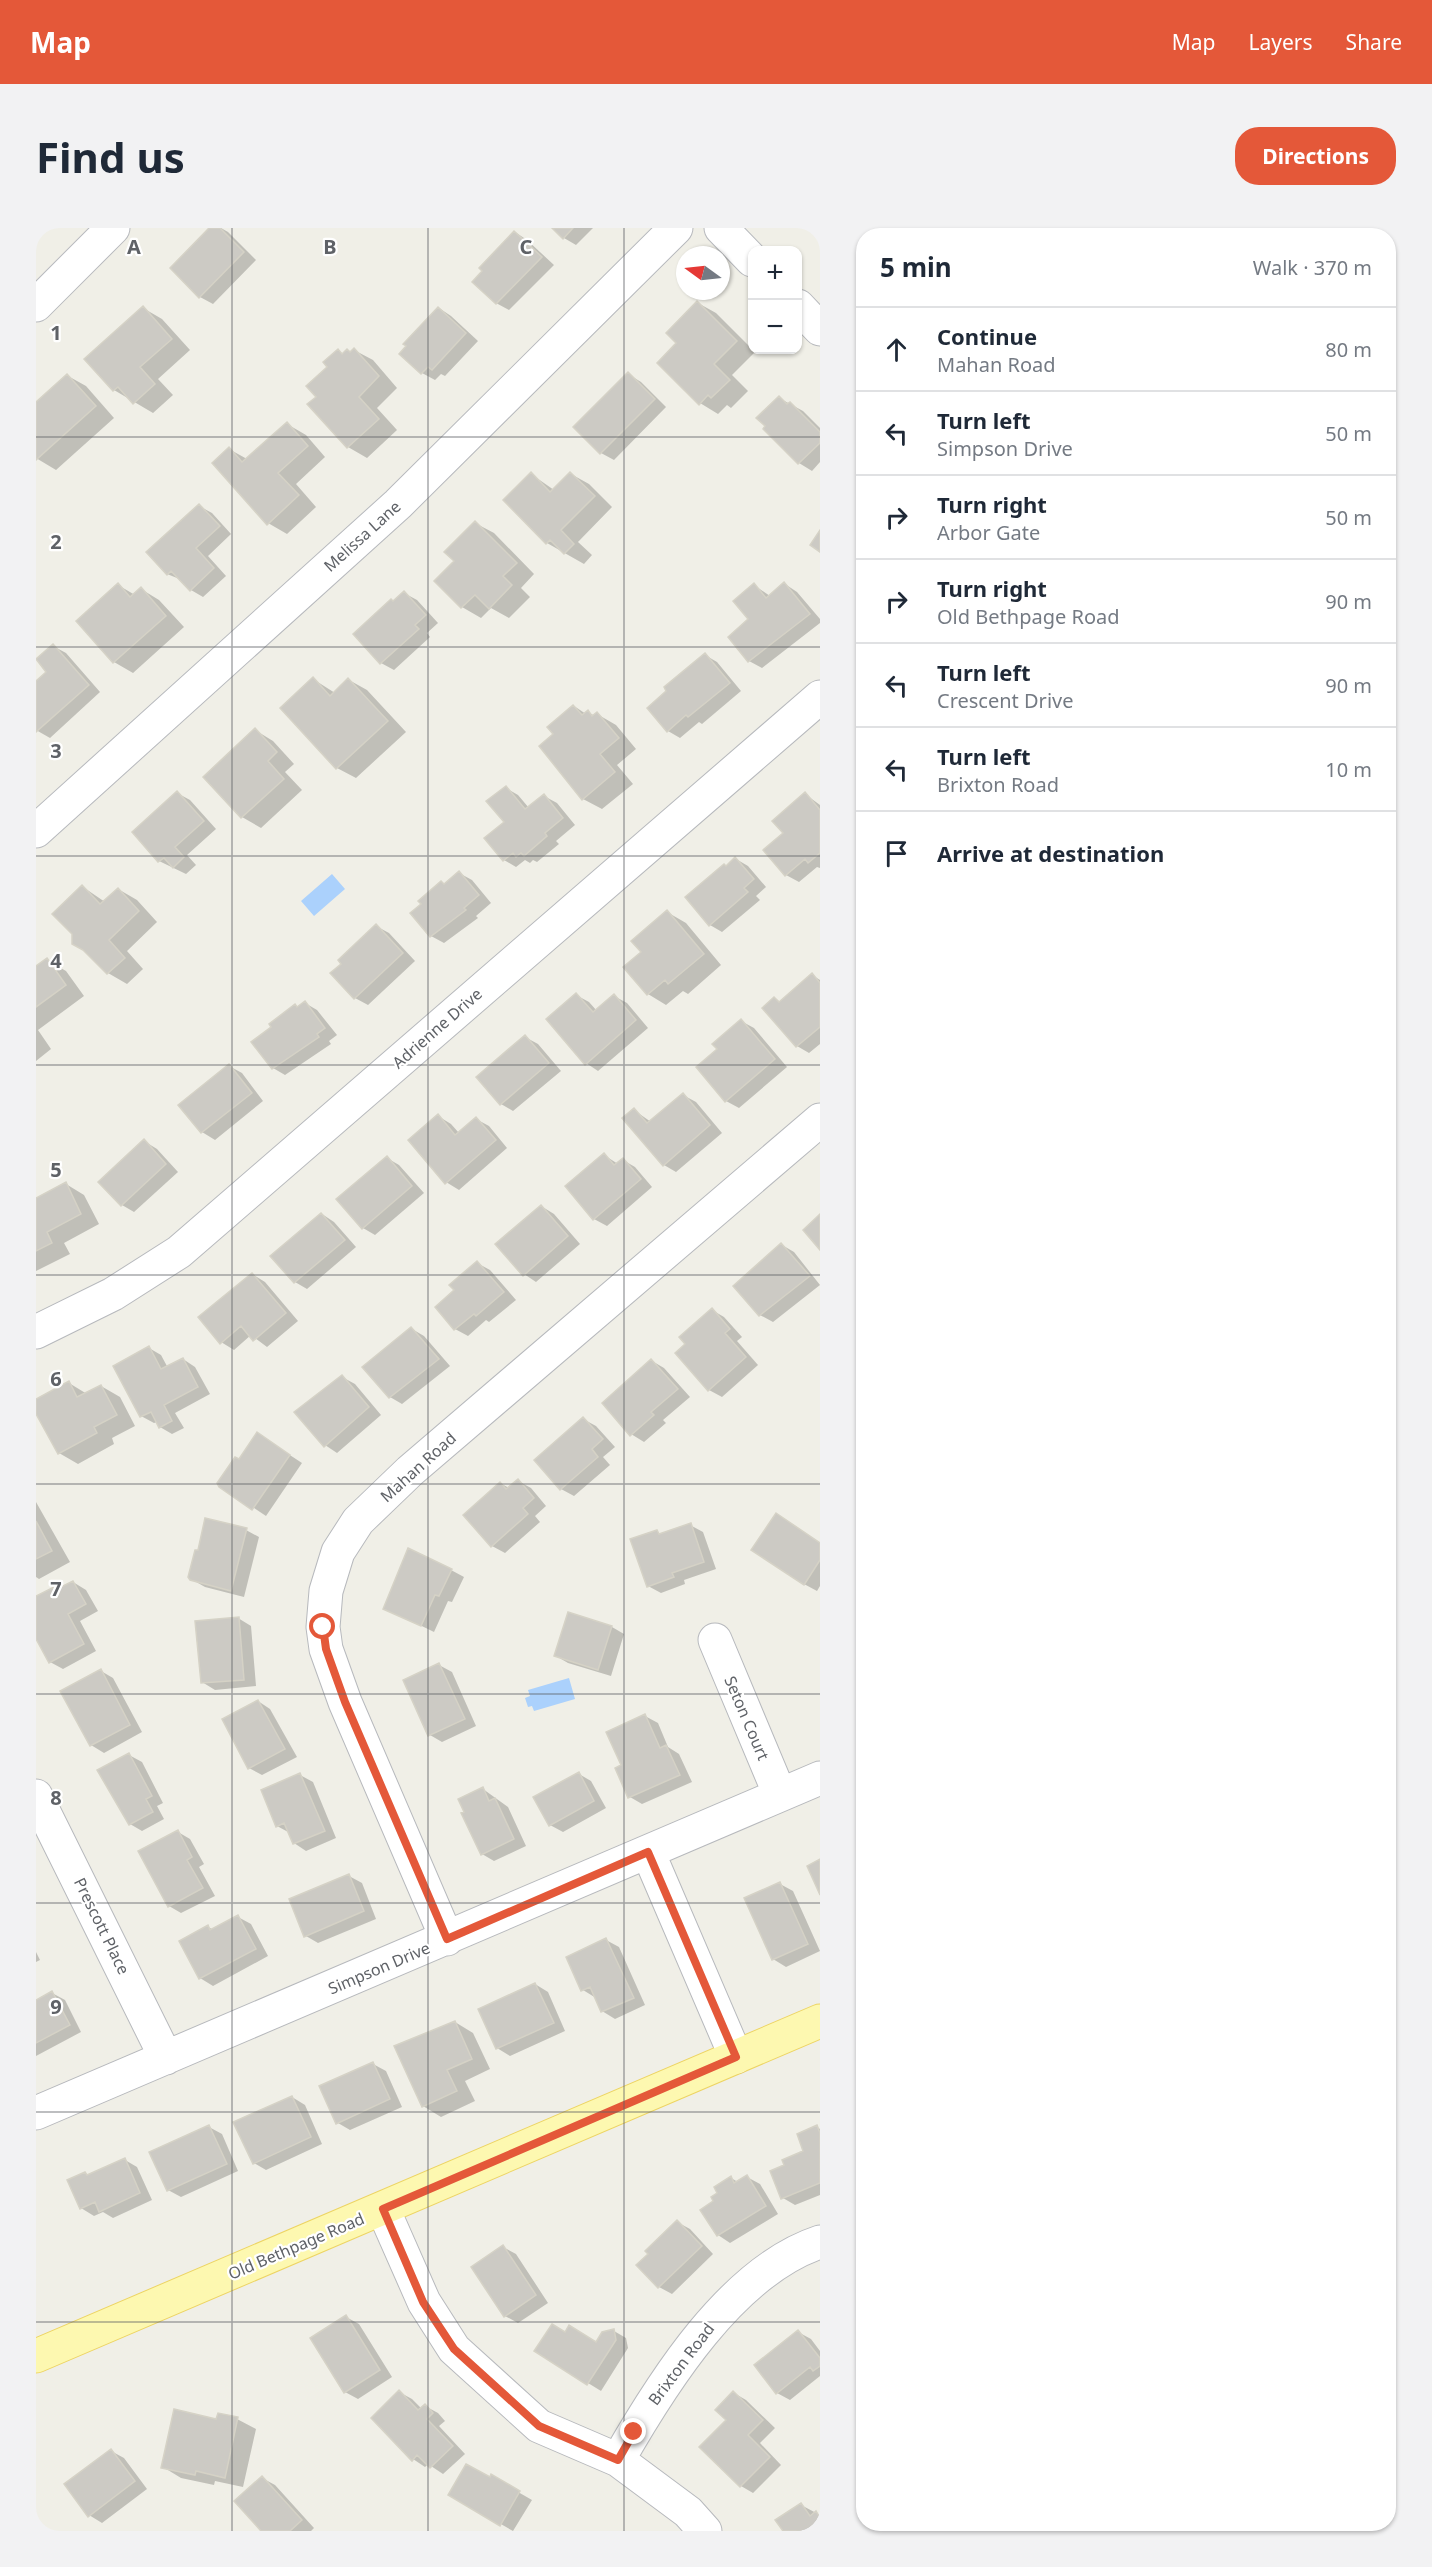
<!DOCTYPE html>
<meta charset="utf-8">
<style>
:root{--surface:#fff;--page:#f2f2f3;--text:#1f2937;--muted:#747a83;--line:#e0e1e3;--accent:#e45839}
body{margin:0;font-family:"Noto Sans",sans-serif;background:var(--page);color:var(--text)}
.controls{position:absolute;right:18px;top:18px;display:grid;overflow:hidden;border-radius:12px;box-shadow:0 2px 4px #0004}
.controls button{width:54px;height:54px;display:grid;place-items:center;padding:0;border:0;border-bottom:2px solid var(--line);background:var(--surface);color:var(--text);font:30px sans-serif}
.compass{position:absolute;left:640px;top:18px;width:54px;height:54px;border-radius:50%;background:var(--surface);box-shadow:0 2px 4px #0004;rotate:285deg}
.stop{position:absolute;width:18px;height:18px;margin:-14px;border:4px solid #e45839;border-radius:50%;background:#fff}
.stop.end{background:#e45839;border-color:#fff;box-shadow:0 2px 6px #0008}
.list{margin:0;padding:0;list-style:none}
h2{display:flex;justify-content:space-between;align-items:center;height:78px;margin:0;padding:0 24px;font-size:26px}
h2 small{font-size:20px;font-weight:400;color:var(--muted)}
.list li{display:grid;grid-template-columns:39px 1fr auto;gap:18px;align-items:center;box-sizing:border-box;height:84px;padding:0 24px;border-top:2px solid var(--line)}
.list b{display:block;font-size:22px;white-space:nowrap}
.list p{margin:0;font-size:20px;white-space:nowrap;color:var(--muted)}
.list em{font-size:20px;font-style:normal;color:var(--muted)}
.icon{flex:none;width:33px;height:33px;fill:none;stroke:currentColor;stroke-width:2;stroke-linecap:round;stroke-linejoin:round}
.map{position:relative;flex:none;width:784px;height:2303px;overflow:hidden;border-radius:24px}
header{display:flex;align-items:center;gap:36px;box-sizing:border-box;height:84px;padding:0 30px;background:var(--accent);color:#fff}
header strong{font-size:28px}
nav{display:flex;gap:33px;margin-inline-start:auto;font-size:21px}
.intro{display:flex;align-items:center;justify-content:space-between;box-sizing:border-box;height:144px;padding:0 36px}
h1{margin:0;font-size:42px}
.button{padding:15px 27px;border-radius:24px;background:var(--accent);color:#fff;font-size:21px;font-weight:700}
main{display:flex;gap:36px;padding:0 36px}
aside{flex:1;background:var(--surface);border-radius:24px;box-shadow:0 2px 4px #0004}
.map>svg:first-child{display:block}
</style>
<header>
<strong>Map</strong>
<nav><a>Map</a><a>Layers</a><a>Share</a></nav>
</header>
<div class="intro"><h1>Find us</h1><a class="button">Directions</a></div>
<main>
<div class="map">
<svg width="784" height="2303" viewBox="0 0 784 2303">
<rect width="100%" height="100%" fill="#f0efe7"/>
<path fill="#abd1fc" d="M296 646 309 661 278 688 265 673Z
M533 1450 539 1471 498 1483 496 1478 492 1479 489 1470 494 1468 492 1462Z"/>
<path fill="#0003" d="M175 0H185L192 4 220 32 177 76 164 69Z
M518 0H557L540 17 528 10Z
M479 4 491 12 518 37 473 82 460 75Z
M662 75 680 85 719 124 696 147 712 163 695 180 691 177 682 186 664 175 643 115Z
M107 80 126 91 154 122 122 151 137 167 117 185 78 162 51 131Z
M403 80 415 88 442 113 409 148 405 146 399 152 386 145 365 125Z
M318 122 337 132 361 160 341 180 361 202 331 230 312 219 282 169 302 123 308 126Z
M592 146 605 154 630 179 578 232 565 225Z
M32 148 50 158 78 190 20 242 0 230V176Z
M743 170 767 183 784 200V234L776 243 763 235 729 201Z
M251 196 270 207 289 229 260 256 280 279 251 306 232 295 193 221 211 231Z
M495 246 518 262 535 246 553 256 576 279 542 314 556 327 548 336 511 315Z
M163 278 176 285 195 306 172 328 190 348 167 369 155 362 146 352 131 346Z
M439 295 458 305 498 346 485 360 494 369 473 390 455 380 445 390 426 379 420 333Z
M749 356 761 364 784 391V395L726 440 713 433 714 392 718 357 734 368Z
M82 357 99 367 105 361 123 372 148 399 97 445 78 434 42 393Z
M368 365 381 372 402 395 391 405 394 409 358 442 345 435 319 406Z
M17 418 30 425 64 464 14 510 0 502V456L12 444Z
M669 427 681 434 705 463 666 496 663 494 644 510 632 503Z
M277 451 299 465 313 452 331 462 370 504 320 550 301 540Z
M538 478 550 486 552 484 559 488 561 486 580 497 600 521 581 537 597 556 566 581 547 571 520 506Z
M219 502 237 513 258 536 249 544 266 562 225 600 206 589 169 549Z
M470 560 482 567 493 580 508 568 521 575 539 597 520 613 523 616 501 634 497 632 494 635 489 632 480 639 468 632Z
M141 565 154 572 180 601 151 627 160 637 150 646 123 633Z
M769 566 784 577V640L781 639 763 654 750 647 749 605Z
M700 631 712 638 730 659 720 668 724 672 686 704 674 697 691 639Z
M423 645 436 652 455 675 440 688 442 690 408 715 395 708 409 657Z
M47 659 69 674 82 661 101 672 121 694 91 723 107 741 91 756 72 745 49 722Z
M631 684 650 695 685 737 652 766 647 763 630 777 612 766 607 724Z
M340 698 353 705 379 733 332 777 319 770Z
M11 732 30 743 48 768 2 802 15 821 0 833V740Z
M776 747 784 752V816L773 825 761 818 739 770 744 774Z
M540 767 553 774 561 783 578 768 591 775 612 800 562 843 550 835Z
M269 775 281 782 301 807 293 813 295 816 249 847 237 840 262 780Z
M705 793 718 800 751 839 703 880 690 873 662 839 683 821Z
M489 809 502 816 525 843 477 883 465 876Z
M193 838 206 845 227 873 179 912 166 904Z
M647 867 660 874 686 905 640 944 628 937 598 882 615 894Z
M402 888 415 896 423 905 440 891 453 898 471 920 423 962 410 954Z
M108 913 121 921 142 944 98 984 86 977Z
M568 927 582 936 587 932 599 939 616 959 571 998 558 991 531 959Z
M351 930 363 937 388 965 339 1007 327 1000Z
M30 956 48 967 63 996 28 1015 34 1026 0 1043V971Z
M505 978 518 986 544 1016 500 1054 488 1046Z
M286 986 298 994 320 1019 271 1061 259 1054Z
M746 1017 758 1024 784 1057 737 1094 724 1087 699 1058Z
M441 1035 454 1042 480 1072 453 1094 450 1092 432 1108 419 1101 420 1063Z
M216 1046 229 1054 262 1093 231 1119 215 1107 198 1122 185 1114Z
M676 1082 688 1089 706 1109 701 1113 722 1137 686 1169 673 1162 651 1116Z
M376 1101 388 1108 414 1138 366 1176 354 1169Z
M113 1120 125 1127 132 1140 147 1131 159 1139 174 1166 139 1185 148 1200 136 1206 124 1199 121 1194 118 1195 105 1188Z
M616 1133 628 1140 654 1169 627 1192 630 1195 608 1214 595 1206Z
M306 1149 319 1156 345 1187 301 1225 289 1217Z
M33 1155 51 1166 65 1158 84 1169 99 1198 76 1210 78 1216 42 1236 23 1225 0 1183V1173Z
M547 1191 560 1198 579 1219 567 1229 574 1237 538 1268 525 1261 500 1232Z
M234 1214 266 1235 230 1288 185 1258 203 1233Z
M482 1253 495 1260 510 1278 499 1288 504 1294 469 1325 456 1318 429 1287 464 1255 473 1260Z
M0 1274 34 1334 3 1351 0 1349Z
M654 1297 667 1304 680 1341 648 1352 649 1356 625 1365 612 1358 621 1304 626 1307Z
M210 1302 223 1309 208 1369 169 1359 155 1351Z
M784 1315V1358L781 1363 768 1356Z
M415 1342 428 1349 416 1374 412 1373 398 1404 349 1380Z
M37 1354 50 1362 62 1383 44 1393 60 1423 27 1441 14 1434 0 1408V1370L17 1360 22 1363Z
M202 1390 215 1398 220 1458 179 1462 166 1454Z
M576 1399 588 1406 575 1448 532 1435 520 1428Z
M403 1437 416 1444 440 1498 406 1514 394 1507Z
M65 1443 77 1450 106 1504 68 1525 55 1517Z
M222 1473 234 1481 261 1529 226 1547 213 1540Z
M609 1488 622 1495 632 1519 643 1526 656 1554 606 1576 594 1569 587 1538Z
M93 1527 106 1534 127 1575 121 1578 128 1591 106 1603 94 1596Z
M543 1546 555 1553 570 1580 527 1604 514 1597Z
M264 1547 277 1554 300 1610 270 1623 258 1615 254 1605 241 1598Z
M447 1561 472 1579 490 1618 458 1633 446 1626Z
M142 1604 154 1611 168 1636 163 1639 179 1668 145 1685 133 1678Z
M313 1648 326 1655 340 1691 282 1715 270 1708Z
M744 1656 757 1663 784 1723 750 1739 737 1731Z
M202 1689 215 1696 232 1728 177 1758 164 1750 172 1699 178 1702Z
M570 1712 583 1719 609 1777 579 1791 566 1783 560 1770 547 1762Z
M0 1724 4 1732 0 1734Z
M499 1756 512 1764 529 1803 474 1828 461 1820Z
M16 1765 29 1772 45 1804 0 1828V1773Z
M419 1794 437 1805 454 1841 429 1853 439 1873 405 1889 387 1878Z
M337 1836 350 1843 366 1879 314 1902 302 1895Z
M256 1869 269 1877 286 1916 230 1942 218 1935Z
M173 1899 186 1906 202 1943 145 1969 132 1962Z
M781 1899 784 1901V1967L759 1977 747 1970 750 1938 769 1924Z
M89 1932 101 1939 116 1972 77 1990 67 1984 58 1988 45 1980 33 1953 49 1946 53 1948Z
M711 1949 724 1956 742 1986 694 2015 682 2007 680 1974 695 1950 702 1954Z
M641 1994 654 2001 677 2026 636 2066 623 2059 602 2037Z
M467 2019 480 2026 512 2075 482 2095 469 2088Z
M310 2089 323 2096 356 2149 322 2171 309 2164Z
M578 2103 590 2110 592 2120 565 2163 500 2123 530 2105 560 2115Z
M762 2104 775 2111 784 2123V2148L754 2172 741 2165Z
M363 2164 376 2171 386 2181 389 2178 402 2185 409 2193 403 2198 429 2226 407 2246 392 2236 389 2239 377 2231Z
M698 2165 710 2172 739 2200 724 2215 745 2237 717 2265 705 2258 692 2192Z
M201 2191 220 2201 207 2259 179 2253 178 2257 145 2250 127 2239 181 2192Z
M75 2223 88 2230 111 2261 66 2295 53 2287Z
M456 2249 496 2272 477 2303 414 2267 454 2251Z
M226 2250 239 2257 278 2300 275 2303H227Z
M765 2277 784 2287V2303H748Z"/>
<path fill="#cccac4" stroke="#d5d2c6" stroke-width="1.5" d="M173 0H184L208 24 163 70 134 40Z
M516 0H537L527 11Z
M478 3 506 29 460 76 436 54 446 43 443 40Z
M661 73 701 113 678 136 694 152 675 170 672 167 663 177 621 135 640 115 630 105Z
M107 78 136 111 104 139 119 156 97 176 82 159 77 163 48 131Z
M402 79 430 105 396 142 392 139 385 146 363 126 370 118 367 116Z
M318 120 343 148 323 169 343 191 311 220 271 176 280 169 270 158 291 139 287 134 302 121 306 126 311 121 314 124Z
M592 144 619 171 564 226 537 199Z
M31 146 60 178 0 232V174Z
M743 168 751 176 754 174 784 204V215L762 236 727 201 729 198 720 190Z
M251 194 272 218 242 245 263 267 231 297 176 235 193 219 206 234Z
M495 244 514 264 534 244 559 268 525 302 538 316 528 326 514 312 510 316 467 272Z
M163 276 184 298 160 320 178 340 154 363 135 343 131 347 110 324Z
M439 293 481 335 467 348 476 357 453 381 439 367 425 380 398 353 418 333 408 324Z
M784 302V324L774 317Z
M748 354 774 386 712 434 692 409 712 391 697 373 718 355 730 370Z
M82 355 94 369 105 359 130 388 77 435 40 393Z
M368 363 390 387 379 397 383 401 344 436 317 406 355 371 357 373Z
M17 416 53 457 0 504V453L10 444 0 431Z
M669 425 694 455 652 489 650 487 631 504 611 480 630 463 628 459Z
M277 449 294 468 312 450 352 493 300 541 244 480Z
M537 477 546 487 552 482 556 488 561 484 583 510 564 526 579 544 546 572 503 518 517 506 511 499Z
M219 500 241 524 232 533 248 551 205 590 167 549Z
M470 558 489 581 508 566 527 590 509 605 511 608 488 628 485 625 480 629 477 625 467 633 448 610 468 594 450 573Z
M141 563 168 593 139 619 148 629 137 640 128 630 122 634 96 604Z
M769 564 784 582V625L772 635 769 631 749 648 727 622 747 605 736 593Z
M699 629 718 651 708 660 712 664 673 698 649 669 688 636 690 638Z
M423 643 443 667 428 680 430 682 394 709 374 685 385 676 382 673 405 653 408 656Z
M46 657 64 676 82 660 103 683 73 712 89 730 71 746 47 722 36 716V706L16 686Z
M631 682 668 726 632 756 629 752 611 767 587 739 605 724 595 713Z
M340 696 367 725 318 771 294 745 305 736 302 732Z
M11 730 30 757 0 779V738Z
M776 745 784 755V799L760 819 726 780 738 769 743 774Z
M540 765 557 784 578 766 600 792 549 837 510 791Z
M269 773 289 800 281 806 283 809 236 841 215 814 235 799 233 796 259 776 261 779Z
M705 791 739 831 689 874 660 839 681 821 676 816Z
M489 807 513 835 464 877 440 849Z
M193 836 216 865 165 905 142 877Z
M647 865 674 897 627 938 586 890 598 880 611 895Z
M402 886 419 907 440 889 460 912 409 956 372 912Z
M108 911 130 936 85 978 62 954Z
M568 925 578 937 587 930 605 951 557 992 529 958Z
M351 928 376 958 326 1001 300 971Z
M30 954 45 986 11 1004 16 1015 0 1023V970Z
M505 977 532 1008 487 1048 459 1016Z
M285 985 309 1012 258 1055 234 1028Z
M784 986V1022L767 1002Z
M745 1015 774 1048 723 1088 697 1058Z
M441 1033 468 1064 440 1088 438 1086 418 1102 399 1079 418 1062 413 1057Z
M216 1045 250 1085 217 1113 205 1098 184 1116 162 1089Z
M676 1080 694 1101 689 1105 710 1129 672 1163 639 1125 649 1116 643 1109Z
M375 1099 403 1131 353 1170 326 1139Z
M113 1118 125 1141 147 1130 162 1159 128 1177 136 1193 123 1200 115 1184 104 1189 77 1138Z
M615 1131 642 1161 615 1184 618 1187 594 1208 566 1175Z
M306 1147 333 1179 288 1219 258 1184Z
M33 1153 41 1169 65 1157 81 1187 58 1199 61 1205 22 1226 0 1186V1171Z
M547 1189 567 1211 556 1221 562 1229 524 1262 498 1232Z
M221 1204 254 1227 216 1282 183 1259 181 1255 199 1229 203 1231Z
M482 1251 498 1270 487 1280 492 1286 455 1319 427 1287 464 1254 470 1261Z
M740 1285 784 1315V1332L768 1357 715 1322Z
M169 1290 211 1300 195 1363 154 1352 152 1349 159 1322H162Z
M0 1293 16 1323 0 1331Z
M655 1295 668 1334 636 1345 638 1349 611 1359 594 1311 621 1302 623 1306Z
M372 1320 416 1341 403 1368 399 1367 385 1398 347 1381Z
M37 1353 50 1376 32 1386 48 1416 13 1435 0 1411V1368L18 1359 19 1362Z
M532 1384 576 1398 562 1442 518 1428Z
M203 1389 208 1452 165 1455 159 1393Z
M403 1435 429 1491 392 1508 367 1452Z
M65 1441 94 1497 54 1518 24 1463Z
M222 1472 249 1521 212 1541 186 1491Z
M609 1486 624 1520 630 1517 644 1547 592 1570 579 1540 585 1537 570 1504Z
M93 1525 116 1568 110 1571 117 1584 93 1597 61 1542Z
M543 1544 558 1573 513 1598 497 1569Z
M264 1545 289 1603 257 1616 248 1595 240 1599 225 1562Z
M447 1559 453 1573 459 1570 478 1611 445 1627 425 1585 428 1584 422 1571Z
M142 1602 156 1629 151 1632 167 1660 132 1679 102 1623Z
M784 1631V1667L771 1638Z
M313 1646 328 1683 268 1709 253 1671Z
M744 1654 772 1716 736 1732 708 1670Z
M202 1687 220 1721 163 1751 143 1713 172 1697 174 1702Z
M570 1710 598 1770 565 1784 554 1759 545 1763 530 1729Z
M499 1755 518 1795 460 1821 442 1781Z
M16 1763 34 1797 0 1815V1772Z
M419 1793 436 1831 411 1842 421 1863 386 1879 358 1818Z
M337 1834 354 1871 300 1896 283 1858Z
M256 1868 275 1909 217 1936 197 1894Z
M173 1897 191 1936 131 1963 113 1924Z
M781 1897 784 1905V1955L745 1971 734 1943 748 1937 746 1932 767 1923 761 1906Z
M89 1930 104 1965 63 1984 59 1974 44 1981 31 1952 49 1944 51 1947Z
M711 1947 730 1978 681 2008 664 1982 677 1973 675 1969 681 1965 678 1959 695 1948 698 1955Z
M641 1992 666 2018 622 2060 600 2037 612 2026 609 2023Z
M467 2017 500 2067 468 2089 435 2039Z
M310 2087 344 2142 308 2165 274 2110Z
M516 2096 529 2104 533 2097 560 2114 566 2104 578 2101 580 2112 551 2157 498 2123Z
M762 2102 784 2130V2138L777 2143 774 2139 740 2166 718 2137Z
M363 2162 382 2182 389 2176 397 2185 391 2191 417 2218 394 2240 381 2227 376 2233 335 2190Z
M697 2163 727 2192 712 2207 734 2229 704 2259 663 2219 690 2192 679 2182Z
M138 2181 180 2191 182 2185 202 2189 189 2250 160 2243 159 2247 125 2240Z
M75 2221 99 2253 52 2289 28 2256Z
M430 2236 454 2249 455 2246 484 2263 464 2298 412 2267Z
M226 2248 266 2292 254 2303H225L198 2273Z
M765 2275 774 2288 780 2283 784 2290V2303H747L739 2292Z"/>
<g fill="none" stroke-linecap="round" stroke-linejoin="round">
<g stroke="#b7b9bd" stroke-width="35">
<path id="minor" d="M685 0 716 32
M0 77 77 0
M762 78 784 101
M0 603 362 276 640 0
M0 1104 77 1066 143 1024 784 469
M679 1412 744 1567
M0 1568 130 1830
M612 1624 700 1829
M411 1711 309 1474 290 1421 287 1399 290 1363 302 1324 322 1293 374 1243 784 892
M0 1885 784 1550
M347 1981 388 2074 418 2121 503 2198 582 2232 652 2284 669 2303
M582 2232C626 2155 696 2043 784 2014"/>
</g>
<g stroke="#edd463" stroke-width="35">
<path id="major" d="M0 2128 784 1793"/>
</g>
<use href="#minor" stroke="#fff" stroke-width="33"/>
<use href="#major" stroke="#fdf8b0" stroke-width="33"/>
</g>
<g fill="none" stroke-linecap="round" stroke-linejoin="round">
<path stroke="#e45839" stroke-width="8" d="M287 1399 290 1421 309 1474 411 1711 612 1624 700 1829 347 1981 387 2074 418 2121 503 2198 582 2232 598 2204"/>
</g>
<path fill="none" stroke="#5f6267" stroke-width="1.5" stroke-opacity="0.55" d="M196 0V2303M392 0V2303M588 0V2303M0 209H784M0 419H784M0 628H784M0 837H784M0 1047H784M0 1256H784M0 1466H784M0 1675H784M0 1884H784M0 2094H784"/>
<g text-anchor="middle" stroke-width="4.5" stroke-linejoin="round" paint-order="stroke">
<g font-size="16" fill="#5f6267" stroke="#fff">
<text transform="translate(326 308) rotate(-42)" y="6">Melissa Lane</text>
<text transform="translate(401 800) rotate(-41)" y="6">Adrienne Drive</text>
<text transform="translate(382 1239) rotate(-42)" y="6">Mahan Road</text>
<text transform="translate(711 1490) rotate(67)" y="6">Seton Court</text>
<text transform="translate(66 1698) rotate(64)" y="6">Prescott Place</text>
<text transform="translate(343 1740) rotate(-23)" y="6">Simpson Drive</text>
<text transform="translate(260 2018) rotate(-23)" y="6">Old Bethpage Road</text>
<text transform="translate(645 2136) rotate(-53)" y="6">Brixton Road</text>
</g>
</g>
<g font-size="20" text-anchor="middle" font-weight="bold" fill="#5f6267" stroke="#fff" stroke-width="4.5" stroke-linejoin="round" paint-order="stroke">
<text x="98" y="26">A</text>
<text x="294" y="26">B</text>
<text x="490" y="26">C</text>
<text x="20" y="112">1</text>
<text x="20" y="321">2</text>
<text x="20" y="530">3</text>
<text x="20" y="740">4</text>
<text x="20" y="949">5</text>
<text x="20" y="1158">6</text>
<text x="20" y="1368">7</text>
<text x="20" y="1577">8</text>
<text x="20" y="1786">9</text>
</g>
</svg>
<div class="controls">
<button>+</button>
<button>−</button>
</div>
<svg class="compass" viewBox="-18 -18 36 36"><path d="M0-13l5 13h-10z" fill="#e53935"/><path d="M0 13l5-13h-10z" fill="#747a83"/></svg>
<div class="stop" style="left:287px;top:1399px"></div>
<div class="stop end" style="left:598px;top:2204px"></div>
</div>
<aside>
<h2>5 min<small>Walk · 370 m</small></h2>
<ul class="list">
<li><svg class="icon" aria-label="ahead" viewBox="0 0 24 24"><path d="M12 20V5M6 11l6-6 6 6"/></svg><div><b>Continue</b><p>Mahan Road</p></div><em>80 m</em></li>
<li><svg class="icon" aria-label="left" viewBox="0 0 24 24"><path d="M17 20v-9H6M10 6l-5 5 5 5"/></svg><div><b>Turn left</b><p>Simpson Drive</p></div><em>50 m</em></li>
<li><svg class="icon" aria-label="right" viewBox="0 0 24 24"><path d="M7 20v-9h11M14 6l5 5-5 5"/></svg><div><b>Turn right</b><p>Arbor Gate</p></div><em>50 m</em></li>
<li><svg class="icon" aria-label="right" viewBox="0 0 24 24"><path d="M7 20v-9h11M14 6l5 5-5 5"/></svg><div><b>Turn right</b><p>Old Bethpage Road</p></div><em>90 m</em></li>
<li><svg class="icon" aria-label="left" viewBox="0 0 24 24"><path d="M17 20v-9H6M10 6l-5 5 5 5"/></svg><div><b>Turn left</b><p>Crescent Drive</p></div><em>90 m</em></li>
<li><svg class="icon" aria-label="left" viewBox="0 0 24 24"><path d="M17 20v-9H6M10 6l-5 5 5 5"/></svg><div><b>Turn left</b><p>Brixton Road</p></div><em>10 m</em></li>
<li><svg class="icon" aria-label="arrive" viewBox="0 0 24 24"><path d="M6 21V4h12l-3 4 3 4H6"/></svg><div><b>Arrive at destination</b></div></li>
</ul>
</aside>
</main>
